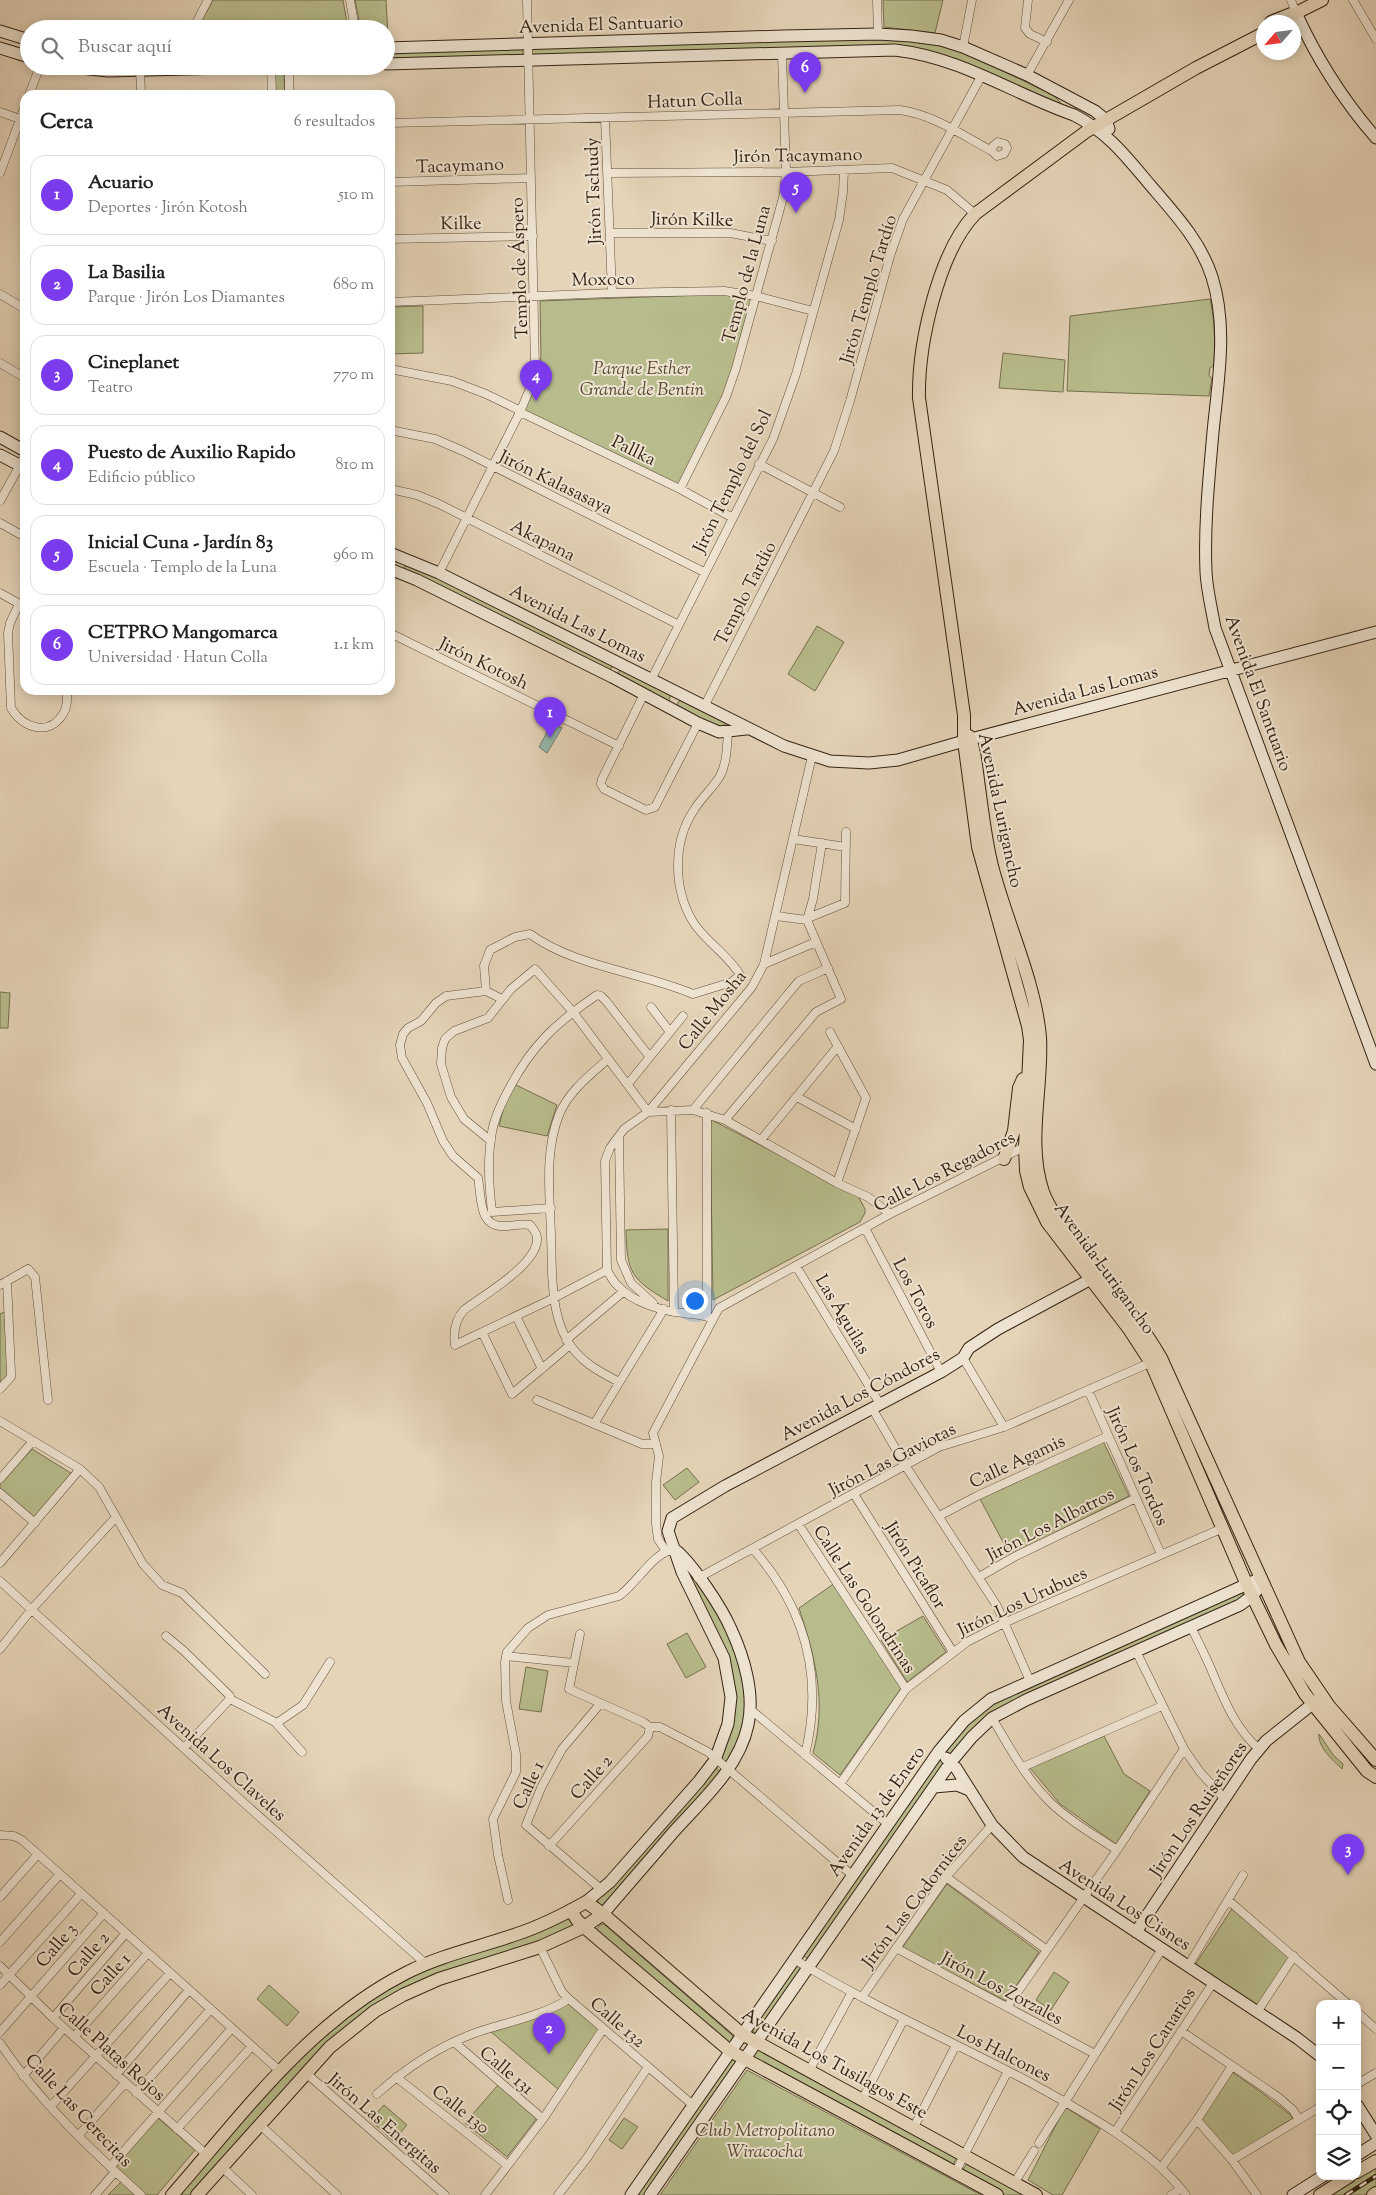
<!DOCTYPE html>
<html lang="es">
<meta charset="utf-8">
<style>
:root{--surface:#fff;--page:#f6f6f6;--text:#222;--muted:#767676;--line:#e0e0e0;--accent:#7c3aed}
body{margin:0;font-family:"Sorts Mill Goudy",serif;background:var(--page);color:var(--text)}
.controls{position:absolute;right:15px;bottom:15px;display:grid;overflow:hidden;border-radius:10px;box-shadow:0 2px 12px #0003}
.controls button{width:45px;height:45px;display:grid;place-items:center;padding:0;border:0;border-bottom:1px solid var(--line);background:var(--surface);color:var(--text);font:25px sans-serif}
.compass{position:absolute;left:1256px;top:15px;width:45px;height:45px;border-radius:50%;background:var(--surface);box-shadow:0 2px 12px #0003;rotate:242deg}
.you{position:absolute;left:694px;top:1300px;width:18px;height:18px;margin:-12px;border:4px solid #fff;border-radius:50%;background:#1a73e8;box-shadow:0 0 0 8px #1a73e833}
.badge{display:grid;place-items:center;width:32px;height:32px;border-radius:50%;background:var(--accent);color:#fff;font-size:16px;font-weight:700}
.pin{position:absolute;translate:-50% -41px;filter:drop-shadow(0 1px 2px #0008)}
.pin::after{content:'';position:absolute;top:26px;width:18px;height:15px;background:inherit;clip-path:polygon(0 0,100% 0,50% 100%)}
.list{margin:0;padding:0;list-style:none}
h2{display:flex;justify-content:space-between;align-items:center;height:65px;margin:0;padding:0 20px;font-size:21px}
h2 small{font-size:16px;font-weight:400;color:var(--muted)}
.list li{display:grid;grid-template-columns:32px 1fr auto;gap:15px;align-items:center;box-sizing:border-box;height:80px;margin:0 10px 10px;padding:0 10px;border:1px solid var(--line);border-radius:15px}
.list b{display:block;font-size:19px;white-space:nowrap}
.list p{margin:0;font-size:16px;white-space:nowrap;color:var(--muted)}
.list em{font-size:16px;font-style:normal;color:var(--muted)}
.icon{flex:none;width:28px;height:28px;fill:none;stroke:currentColor;stroke-width:2;stroke-linecap:round;stroke-linejoin:round}
.map{position:relative;flex:none;width:1376px;height:2195px;overflow:hidden}
.search{position:absolute;background:var(--surface);box-shadow:0 2px 12px #0003;left:20px;top:20px;width:375px;height:55px;display:flex;align-items:center;gap:12px;box-sizing:border-box;padding:0 18px;border-radius:28px;color:var(--muted);font-size:19px}
.panel{position:absolute;background:var(--surface);box-shadow:0 2px 12px #0003;left:20px;top:90px;width:375px;height:605px;border-radius:15px}
.map>svg:first-child{display:block}
</style>
<div class="map">
<svg width="1376" height="2195" viewBox="0 0 1376 2195">
<rect width="100%" height="100%" fill="#e5d4b8"/>
<filter id="stains"><feTurbulence type="fractalNoise" baseFrequency=".004" numOctaves="4"/><feColorMatrix values="0 0 0 0 .2 0 0 0 0 .09 0 0 0 0 .02 0 0 0 .5 -.17"/></filter>
<radialGradient id="worn" r=".72"><stop offset=".6" stop-color="#630" stop-opacity="0"/><stop offset="1" stop-color="#630" stop-opacity=".3"/></radialGradient>
<path fill="#b8bc8c" stroke="#767050" d="M213 0H343L348 29H197Z
M355 0H386L388 37H386V29H361Z
M883 0H943L935 33 884 27Z
M850 38 910 39 959 50 1053 95 1061 103 1060 106 930 53 532 55 531 50 534 48Z
M521 47 524 56 386 61V51Z
M282 71 284 75 285 95H275L274 74 276 72Z
M726 294 752 298 735 365 721 403 679 486 524 411 536 384 541 357 540 301Z
M1210 299C1215 321 1215 342 1214 365L1210 368 1209 375 1212 379 1209 396 1067 391 1070 316Z
M423 306V353L390 354V307Z
M1003 353 1065 360 1063 392 999 388Z
M409 562 611 663 612 667 609 671 404 569 405 564Z
M817 626 844 642 815 691 788 674Z
M623 669 671 693 669 701 666 702 618 676 619 671Z
M681 700 725 722V725L718 729 677 706 678 702Z
M0 992 10 993 8 1028H0Z
M514 1084 557 1105 547 1136 499 1126 505 1103Z
M710 1119 858 1196 865 1209V1213L860 1222 713 1300Z
M668 1229V1301C631 1279 627 1273 626 1230Z
M6 1311 9 1376 0 1386V1314Z
M1103 1441 1129 1496 1010 1555 980 1499Z
M32 1449 74 1475 34 1519 0 1488V1484Z
M687 1468 699 1482 675 1500 663 1485Z
M681 1560 713 1602 733 1640 747 1699 741 1736 727 1762 721 1759 735 1696Z
M835 1583 902 1687 840 1775 813 1753C827 1703 815 1656 799 1608Z
M1239 1593 1243 1594 1245 1599 1025 1697 950 1756 945 1751 952 1738 991 1704Z
M923 1616 946 1652 907 1682 881 1640Z
M687 1633 706 1667 686 1678 667 1644Z
M526 1667 548 1671 541 1712 519 1709Z
M1319 1734 1334 1756 1343 1764 1342 1769C1333 1760 1318 1748 1319 1734Z
M1104 1736 1124 1774 1150 1791 1116 1844 1060 1804 1030 1768Z
M940 1757 945 1761 810 1959 803 1956Z
M715 1767 721 1772 602 1906 597 1901 598 1899Z
M947 1884 1039 1952 1006 2001 902 1948Z
M1233 1907 1291 1956 1256 2007 1195 1965Z
M569 1917 574 1925 572 1929 409 1989 284 2090 191 2195H176L304 2053 352 2010 430 1967Z
M601 1924 605 1925 733 2036 730 2044 595 1931Z
M795 1965 801 1969 757 2034 751 2030Z
M1054 1972 1069 1982 1051 2010 1036 2000Z
M269 1985 299 2012 287 2026 257 1999Z
M569 2003 599 2029 559 2090 490 2031 547 2014Z
M757 2049 956 2158 953 2166 751 2058Z
M731 2058 737 2061 646 2195H634Z
M747 2070 966 2187 981 2195H660Z
M1232 2072 1261 2092 1292 2116V2119L1232 2156 1201 2120Z
M498 2085 537 2118 507 2157 465 2123Z
M384 2105 407 2125 393 2141 370 2120Z
M1065 2107 1100 2129 1062 2195H1053L1028 2180Z
M158 2118 195 2150 157 2195H146L114 2165Z
M624 2118 638 2127 622 2149 609 2140Z
M967 2164 1029 2195H1004L963 2174 962 2170Z
M1376 2165V2188L1365 2195H1327Z
M123 2180 137 2195H108Z"/>
<path fill="#96b8ae" stroke="#6f7c70" d="M552 723 562 728 547 753 539 747Z"/>
<g fill="none" stroke-linecap="round" stroke-linejoin="round">
<g stroke="#614f3c" stroke-width="9">
<path id="street" d="M350 0 355 29
M877 0 878 34
M1028 0 1025 28 1030 34 1047 42
M1291 0 1296 13
M1353 0 1376 39
M193 29 208 0
M963 47 972 0
M271 66 272 95
M289 66V95
M140 67 141 95
M1027 75 1069 0
M29 95 40 66
M0 112 20 119
M605 118 612 293
M390 123 900 110C934 115 962 135 992 151L997 156 1004 154 1007 148 1005 144 998 142 993 146 992 151
M0 173 25 106
M609 173 786 172 892 168 947 190 975 214
M390 182 531 178
M610 233H730L772 241
M390 239 533 236
M0 294 25 309
M390 302 612 293 724 291 756 296 813 311
M0 363 25 378
M390 369 452 381 486 394 521 411
M520 412 680 489 733 518
M390 430 435 439 463 451 704 572
M759 464 840 507
M390 489 417 495 439 504 679 625
M680 489 726 397 736 368 784 194 786 172 782 54
M0 501 25 456
M0 523 25 537
M439 573 520 412 531 386 535 368 527 0
M0 593 25 607
M19 604 10 623 8 633 11 708C23 728 49 737 63 714 68 707 67 698 67 690
M390 633 619 746
M651 680 773 439 796 374 839 220 843 192 844 170
M644 694 602 779 601 784 604 789 646 810 655 807 698 723
M704 707 834 451 850 401 890 256 903 219 982 75
M793 839 846 847
M776 916 807 920
M808 918 845 903 846 832
M807 920 813 899 822 843
M764 964 816 942
M486 991 446 996 436 1003 421 1021 408 1028 403 1034 400 1045 402 1058 427 1103 443 1141 453 1156 478 1178C482 1199 478 1228 506 1226 514 1226 521 1223 530 1225 533 1229 537 1233 537 1238 539 1264 482 1296 464 1310 455 1320 453 1331 455 1345L554 1298 607 1270
M502 999 486 991 484 966 490 950 515 937 530 934C575 967 642 972 693 994L732 982 740 975C728 954 702 939 692 920 673 887 673 841 694 810 701 798 713 788 720 776 727 763 727 746 728 731
M651 1007 670 1032
M830 1032 866 1098 837 1183
M608 1059C590 1075 568 1092 559 1115 544 1153 550 1196 551 1236 552 1256 551 1276 554 1296 555 1310 560 1328 567 1340 579 1361 598 1371 619 1382
M628 1084 683 1016
M797 1097 856 1129
M671 1110 674 1312
M693 1110 788 994 799 981 828 968
M648 1112 752 987 764 964 812 756
M725 1120 816 1012 841 999 807 920
M619 1137 621 1260 631 1283 653 1303
M761 1140 838 1046
M491 1141 464 1119 451 1097 441 1064 442 1048 445 1039 454 1031 488 1018 511 989 535 969 573 1012 648 1112
M551 1208 492 1212C489 1185 487 1159 492 1132 494 1118 502 1102 509 1089 531 1046 557 1022 597 995L601 996 606 1001 649 1056
M865 1228 941 1372
M796 1266 880 1404
M0 1285 28 1269 35 1277 48 1400
M516 1316 542 1369
M707 1316V1113
M713 1319C703 1314 694 1315 683 1313 662 1311 632 1302 618 1286 613 1282 610 1275 607 1270L605 1161 610 1148 624 1129 648 1112 693 1110 725 1120 837 1183 868 1197 890 1214
M482 1332 512 1394 570 1345
M566 1340 623 1292
M963 1358 1004 1427
M0 1389 11 1377V1373L7 1281
M1088 1390 1161 1554
M537 1400 642 1444H656
M872 1408 905 1465 997 1606 1030 1681
M0 1421 80 1469 99 1487 143 1564 162 1585 182 1593 265 1674
M594 1424 664 1309
M0 1479 33 1441
M0 1493 35 1523
M854 1494 953 1652
M939 1516 977 1496 1108 1436
M799 1525 906 1689
M753 1549C806 1609 824 1677 805 1755
M666 1551 658 1539 656 1524V1482L659 1456 653 1433 719 1308 890 1214 1026 1146
M0 1563 80 1469
M979 1577 1014 1557 1136 1498
M698 1578 939 1447 1004 1427 1154 1361
M0 1581 244 1803 426 1964
M1191 1627C1198 1641 1205 1655 1211 1669 1224 1699 1234 1727 1259 1749
M580 1634 569 1689 643 1722 650 1727H660L708 1752 852 1875
M166 1636 184 1651 230 1696V1699L184 1748
M0 1649 31 1610 116 1517
M1136 1651 1184 1749 1200 1772 1224 1798
M506 1656 574 1663
M230 1699 275 1722 302 1752
M600 1704 562 1749 541 1788 526 1825 602 1890
M750 1709 888 1824
M992 1718C1009 1746 1025 1777 1049 1801 1068 1820 1094 1835 1117 1850
M277 1723 303 1705 330 1662
M1023 1767 1162 1706
M840 1784 906 1689 967 1642 1006 1622 1223 1528
M0 1835 14 1836 22 1840 281 2072
M549 1846 648 1736 650 1727
M946 1877 1047 1950
M0 1897 38 1854
M508 1900 498 1855 493 1819 516 1772V1754L506 1701 505 1662 507 1652 528 1628 548 1615 619 1596C634 1586 655 1552 670 1551
M1228 1900 1348 2004
M0 1942 60 1874
M540 1947 562 1992 569 1999 694 2106
M896 1948 1095 2054
M794 1959C871 2006 954 2042 1033 2084 1084 2112 1150 2148 1186 2195
M0 1966 53 2018 207 2155
M1188 1966 1243 1875
M0 1985 81 1894
M862 1997 946 1877 992 1825
M1007 2007 1117 1850 1184 1749
M1257 2012 1294 1956
M1357 2012 1376 2029
M53 2018 126 1933
M1181 2031 1278 2097 1293 2110 1299 2120
M0 2032 104 1913
M74 2037 148 1953
M454 2042 543 2119
M0 2043C38 2100 90 2149 141 2195
M809 2071 852 1992
M306 2073 445 2195
M116 2075 189 1990
M23 2076 64 2028
M396 2077 507 2165
M1357 2084 1376 2073
M136 2093 211 2009
M377 2094C407 2067 437 2047 475 2033 506 2022 540 2017 569 1999
M862 2100 904 2019
M51 2106 170 1973
M1197 2120 1232 2160 1257 2195
M260 2125 337 2195
M914 2127 956 2045
M177 2129 252 2046
M1115 2132 1213 1983
M78 2136 125 2083
M1039 2143 1162 1949
M1232 2160 1320 2107
M110 2167 232 2028
M222 2167 252 2195
M1161 2168 1197 2120 1232 2066
M955 2173 1008 2071
M1015 2182 1034 2151
M95 2195 115 2172
M485 2195 543 2119 603 2029
M558 2195 587 2158 648 2067
M1171 2195 1181 2189"/>
</g>
<g stroke="#352313" stroke-width="13">
<path id="secondary" d="M1296 13C1317 59 1343 100 1376 138
M0 31 29 40
M0 48 29 57
M386 48 783 36 878 34 911 36 941 40 963 47 1027 75 1095 111 1106 120 1109 129
M386 64 895 50C963 58 1011 93 1074 115 1109 133 1127 158 1151 186 1175 214 1201 242 1212 277 1228 327 1218 381 1213 432 1209 478 1204 525 1206 572 1207 591 1212 610 1215 628L1376 1064
M62 66 108 71 300 66
M0 437 25 451
M0 455 25 468
M390 553 439 573 784 746 830 761 869 763 898 760 971 739 1376 632
M390 569 417 580 612 677 698 723 719 732 746 729
M946 1758 956 1768 992 1825 1023 1857 1297 2038 1320 2056
M934 1787 957 1785 969 1790
M586 1902 610 1882 699 1781 715 1760 728 1724 731 1697 724 1658 682 1572 668 1531 672 1518 725 1486 941 1372 963 1358 969 1348 998 1329 1091 1279
M603 1914C625 1888 648 1862 670 1836 699 1803 739 1769 748 1725 755 1694 744 1657 731 1629 722 1608 694 1566 677 1551
M1136 1932 1251 1759 1266 1741 1320 1698
M1357 2105 1376 2135
M1357 2155 1376 2143
M631 2195 939 1751 964 1721 991 1699 1261 1578
M650 2195 951 1762 972 1737 992 1718 1026 1700 1240 1605 1252 1596 1263 1583
M1293 2195 1323 2176"/>
</g>
<g stroke="#352313" stroke-width="14">
<path id="primary" d="M1271 22 1291 14
M1284 22 1296 13 1322 0
M1264 33 1196 68 1087 131 975 214C938 253 918 345 919 398L964 715V741L978 847 1028 1026 1030 1040 1025 1147 1026 1171 1030 1187 1047 1222 1129 1329 1151 1363 1247 1585 1276 1645 1305 1694 1367 1771 1376 1777
M969 736C975 750 976 765 978 780 982 809 985 838 992 866 1006 921 1035 981 1040 1037 1043 1088 1026 1142 1043 1192 1051 1214 1069 1232 1083 1251 1110 1286 1139 1320 1161 1358L1299 1662 1329 1706 1376 1760
M1004 1159 1014 1131 1019 1088 1023 1079
M571 1910 577 1920 584 1927 730 2051 997 2195
M1357 2172 1376 2161
M172 2195C242 2115 309 2022 406 1973 441 1955 480 1947 517 1934 541 1926 563 1915 586 1902L603 1914 742 2034 1036 2195
M197 2195 330 2047 375 2011 403 1995 439 1979 540 1947 584 1927 603 1914
M1320 2195 1350 2176
M1373 2195 1376 2193"/>
</g>
<use href="#street" stroke="#eee3d1" stroke-width="8"/>
<use href="#secondary" stroke="#eee3d1" stroke-width="11"/>
<use href="#primary" stroke="#e5d4b8" stroke-width="12"/>
<g stroke="#352313" stroke-width="4.5">
<path id="rail" d="M1346 2195 1376 2176"/>
</g>
<use href="#rail" stroke="#eee3d1" stroke-width="2.5" stroke-dasharray="8" stroke-linecap="butt"/>
</g>
<g text-anchor="middle" stroke-width="4" stroke-linejoin="round" paint-order="stroke">
<g font-size="18" fill="#352313" stroke="#eee3d1">
<text transform="translate(601 24) rotate(-2)" y="6">Avenida El Santuario</text>
<text transform="translate(695 100) rotate(-2)" y="6">Hatun Colla</text>
<text transform="translate(798 155) rotate(-1)" y="6">Jirón Tacaymano</text>
<text transform="translate(460 165) rotate(-2)" y="6">Tacaymano</text>
<text transform="translate(593 191) rotate(-92)" y="6">Jirón Tschudy</text>
<text transform="translate(692 219) rotate(1)" y="6">Jirón Kilke</text>
<text transform="translate(461 223) rotate(-1)" y="6">Kilke</text>
<text transform="translate(519 268) rotate(-92)" y="6">Templo de Áspero</text>
<text transform="translate(746 274) rotate(-75)" y="6">Templo de la Luna</text>
<text transform="translate(603 279) rotate(-1)" y="6">Moxoco</text>
<text transform="translate(868 289) rotate(-73)" y="6">Jirón Templo Tardío</text>
<text transform="translate(634 450) rotate(26)" y="6">Pallka</text>
<text transform="translate(732 481) rotate(-64)" y="6">Jirón Templo del Sol</text>
<text transform="translate(556 482) rotate(26)" y="6">Jirón Kalasasaya</text>
<text transform="translate(543 540) rotate(27)" y="6">Akapana</text>
<text transform="translate(745 593) rotate(-63)" y="6">Templo Tardio</text>
<text transform="translate(578 623) rotate(27)" y="6">Avenida Las Lomas</text>
<text transform="translate(484 663) rotate(26)" y="6">Jirón Kotosh</text>
<text transform="translate(1085 690) rotate(-15)" y="6">Avenida Las Lomas</text>
<text transform="translate(1259 693) rotate(70)" y="6">Avenida El Santuario</text>
<text transform="translate(1001 810) rotate(78)" y="6">Avenida Lurigancho</text>
<text transform="translate(712 1010) rotate(-51)" y="6">Calle Mosha</text>
<text transform="translate(944 1171) rotate(-27)" y="6">Calle Los Regadores</text>
<text transform="translate(1105 1268) rotate(54)" y="6">Avenida Lurigancho</text>
<text transform="translate(916 1293) rotate(62)" y="6">Los Toros</text>
<text transform="translate(843 1314) rotate(59)" y="6">Las Águilas</text>
<text transform="translate(860 1394) rotate(-28)" y="6">Avenida Los Cóndores</text>
<text transform="translate(892 1459) rotate(-27)" y="6">Jirón Las Gaviotas</text>
<text transform="translate(1017 1461) rotate(-25)" y="6">Calle Agamis</text>
<text transform="translate(1138 1466) rotate(66)" y="6">Jirón Los Tordos</text>
<text transform="translate(1050 1524) rotate(-27)" y="6">Jirón Los Albatros</text>
<text transform="translate(916 1565) rotate(58)" y="6">Jirón Picaflor</text>
<text transform="translate(865 1599) rotate(57)" y="6">Calle Las Golondrinas</text>
<text transform="translate(1022 1601) rotate(-25)" y="6">Jirón Los Urubues</text>
<text transform="translate(222 1762) rotate(42)" y="6">Avenida Los Claveles</text>
<text transform="translate(591 1777) rotate(-48)" y="6">Calle 2</text>
<text transform="translate(528 1785) rotate(-65)" y="6">Calle 1</text>
<text transform="translate(1198 1809) rotate(-56)" y="6">Jirón Los Ruiseñores</text>
<text transform="translate(876 1811) rotate(-55)" y="6">Avenida 13 de Enero</text>
<text transform="translate(914 1901) rotate(-53)" y="6">Jirón Las Codornices</text>
<text transform="translate(1125 1904) rotate(33)" y="6">Avenida Los Cisnes</text>
<text transform="translate(56 1945) rotate(-49)" y="6">Calle 3</text>
<text transform="translate(88 1954) rotate(-49)" y="6">Calle 2</text>
<text transform="translate(110 1974) rotate(-48)" y="6">Calle 1</text>
<text transform="translate(1002 1988) rotate(28)" y="6">Jirón Los Zorzales</text>
<text transform="translate(618 2022) rotate(41)" y="6">Calle 132</text>
<text transform="translate(1152 2049) rotate(-57)" y="6">Jirón Los Canarios</text>
<text transform="translate(112 2051) rotate(42)" y="6">Calle Platas Rojos</text>
<text transform="translate(1004 2053) rotate(27)" y="6">Los Halcones</text>
<text transform="translate(835 2063) rotate(29)" y="6">Avenida Los Tusilagos Este</text>
<text transform="translate(507 2070) rotate(40)" y="6">Calle 131</text>
<text transform="translate(461 2109) rotate(38)" y="6">Calle 130</text>
<text transform="translate(79 2110) rotate(47)" y="6">Calle Las Cerecitas</text>
<text transform="translate(385 2123) rotate(41)" y="6">Jirón Las Energitas</text>
</g>
<g font-size="18" font-style="italic" fill="#564931" stroke="#eee3d1">
<text x="642" y="374">Parque Esther<tspan x="642" dy="21">Grande de Bentin</tspan></text>
<text x="765" y="2136">Club Metropolitano<tspan x="765" dy="21">Wiracocha</tspan></text>
</g>
</g>
<rect width="100%" height="100%" filter="url(#stains)"/>
<rect width="100%" height="100%" fill="url(#worn)"/>
</svg>
<div class="controls">
<button>+</button>
<button>−</button>
<button><svg class="icon" aria-label="locate" viewBox="0 0 24 24"><circle cx="12" cy="12" r="6"/><path d="M12 2v4M12 18v4M2 12h4M18 12h4"/></svg></button>
<button><svg class="icon" aria-label="layers" viewBox="0 0 24 24"><path d="M12 4l9 5-9 5-9-5zM3 14l9 5 9-5"/></svg></button>
</div>
<svg class="compass" viewBox="-18 -18 36 36"><path d="M0-13l5 13h-10z" fill="#e53935"/><path d="M0 13l5-13h-10z" fill="#767676"/></svg>
<div class="you"></div>
<div class="pin badge" style="left:550px;top:738px">1</div>
<div class="pin badge" style="left:549px;top:2054px">2</div>
<div class="pin badge" style="left:1348px;top:1875px">3</div>
<div class="pin badge" style="left:536px;top:401px">4</div>
<div class="pin badge" style="left:796px;top:213px">5</div>
<div class="pin badge" style="left:805px;top:93px">6</div>
<div class="search"><svg class="icon" aria-label="search" viewBox="0 0 24 24"><circle cx="10" cy="10" r="6"/><path d="M15 15l6 6"/></svg>Buscar aquí</div>
<section class="panel">
<h2>Cerca<small>6 resultados</small></h2>
<ul class="list">
<li><span class="badge">1</span><div><b>Acuario</b><p>Deportes · Jirón Kotosh</p></div><em>510 m</em></li>
<li><span class="badge">2</span><div><b>La Basilia</b><p>Parque · Jirón Los Diamantes</p></div><em>680 m</em></li>
<li><span class="badge">3</span><div><b>Cineplanet</b><p>Teatro</p></div><em>770 m</em></li>
<li><span class="badge">4</span><div><b>Puesto de Auxilio Rapido</b><p>Edificio público</p></div><em>810 m</em></li>
<li><span class="badge">5</span><div><b>Inicial Cuna - Jardín 83</b><p>Escuela · Templo de la Luna</p></div><em>960 m</em></li>
<li><span class="badge">6</span><div><b>CETPRO Mangomarca</b><p>Universidad · Hatun Colla</p></div><em>1.1 km</em></li>
</ul>
</section>
</div>
